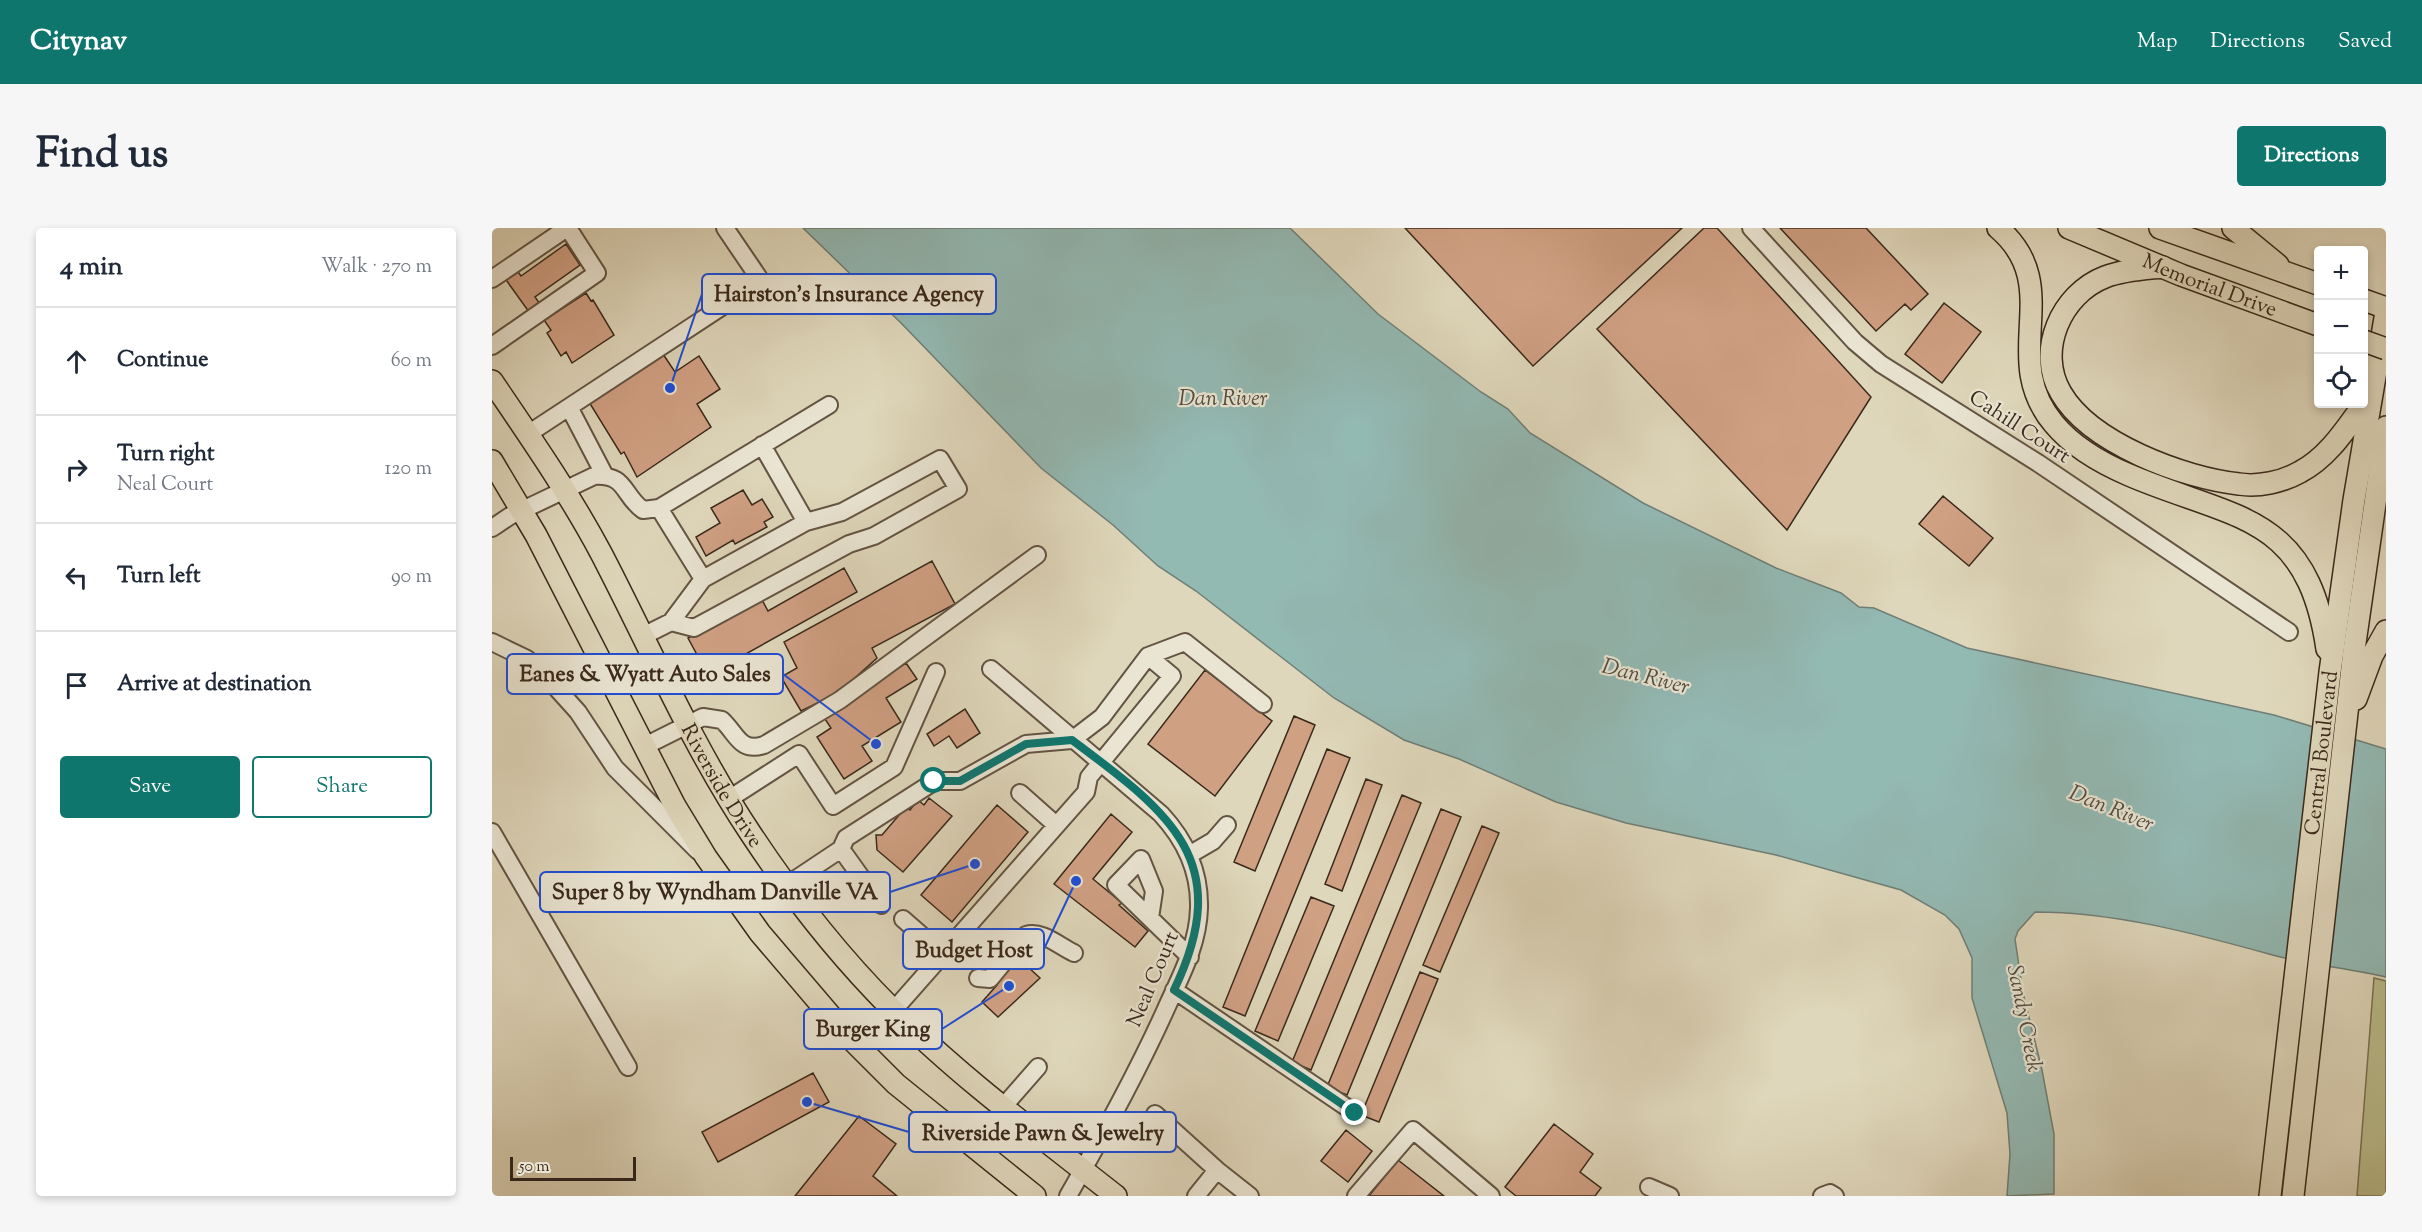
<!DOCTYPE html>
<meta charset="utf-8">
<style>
:root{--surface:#fff;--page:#f6f6f7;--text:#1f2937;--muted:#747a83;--line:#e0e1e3;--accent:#0f766e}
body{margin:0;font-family:"Sorts Mill Goudy",serif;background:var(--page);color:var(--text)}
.controls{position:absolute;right:18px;top:18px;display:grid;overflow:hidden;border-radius:6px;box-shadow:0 3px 9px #0003}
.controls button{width:54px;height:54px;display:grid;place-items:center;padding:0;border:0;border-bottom:2px solid var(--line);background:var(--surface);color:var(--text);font:30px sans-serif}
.scale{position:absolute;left:18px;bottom:15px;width:126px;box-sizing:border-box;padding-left:6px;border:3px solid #3a291b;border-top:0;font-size:16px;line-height:21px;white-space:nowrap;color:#3a291b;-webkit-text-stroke:4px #eae5d3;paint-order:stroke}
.stop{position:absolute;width:18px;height:18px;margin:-14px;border:4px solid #0f766e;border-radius:50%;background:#fff}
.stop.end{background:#0f766e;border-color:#fff;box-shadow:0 2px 6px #0008}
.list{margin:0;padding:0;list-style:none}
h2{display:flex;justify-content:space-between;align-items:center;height:78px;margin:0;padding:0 24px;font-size:26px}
h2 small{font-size:20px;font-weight:400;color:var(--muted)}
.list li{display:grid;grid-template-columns:39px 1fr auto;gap:18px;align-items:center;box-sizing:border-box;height:108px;padding:0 24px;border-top:2px solid var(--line)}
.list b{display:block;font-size:22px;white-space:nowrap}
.list p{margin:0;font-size:20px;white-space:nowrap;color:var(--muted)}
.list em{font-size:20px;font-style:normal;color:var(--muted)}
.actions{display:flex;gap:12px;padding:18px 24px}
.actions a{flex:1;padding:14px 0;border:2px solid var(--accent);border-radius:6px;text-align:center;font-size:21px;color:var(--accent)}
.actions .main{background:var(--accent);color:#fff}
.icon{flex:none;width:33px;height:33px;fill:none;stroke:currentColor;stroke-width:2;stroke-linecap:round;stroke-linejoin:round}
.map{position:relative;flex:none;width:1894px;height:968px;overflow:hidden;border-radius:6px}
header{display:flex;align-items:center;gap:36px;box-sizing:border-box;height:84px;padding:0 30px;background:var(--accent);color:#fff}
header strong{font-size:28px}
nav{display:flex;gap:33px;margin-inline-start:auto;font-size:21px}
.intro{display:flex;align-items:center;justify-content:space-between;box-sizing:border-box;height:144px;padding:0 36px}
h1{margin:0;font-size:42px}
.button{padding:15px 27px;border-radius:6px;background:var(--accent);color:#fff;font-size:21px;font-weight:700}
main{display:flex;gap:36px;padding:0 36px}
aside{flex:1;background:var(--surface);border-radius:6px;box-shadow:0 3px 9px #0003}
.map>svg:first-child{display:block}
</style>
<header>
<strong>Citynav</strong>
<nav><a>Map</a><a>Directions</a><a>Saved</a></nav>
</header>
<div class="intro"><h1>Find us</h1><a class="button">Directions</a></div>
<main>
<aside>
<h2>4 min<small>Walk · 270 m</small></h2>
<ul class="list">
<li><svg class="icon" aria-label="ahead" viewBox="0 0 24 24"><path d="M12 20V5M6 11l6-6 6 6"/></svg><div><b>Continue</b></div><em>60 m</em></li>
<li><svg class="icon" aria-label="right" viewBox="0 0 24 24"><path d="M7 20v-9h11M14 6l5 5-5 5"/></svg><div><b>Turn right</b><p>Neal Court</p></div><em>120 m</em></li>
<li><svg class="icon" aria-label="left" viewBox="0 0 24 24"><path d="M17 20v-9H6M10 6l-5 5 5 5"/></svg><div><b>Turn left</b></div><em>90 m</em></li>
<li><svg class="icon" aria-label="arrive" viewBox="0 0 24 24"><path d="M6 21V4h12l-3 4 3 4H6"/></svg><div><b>Arrive at destination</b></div></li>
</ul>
<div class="actions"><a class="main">Save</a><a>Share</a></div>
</aside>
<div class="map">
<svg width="1894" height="968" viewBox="0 0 1894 968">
<rect width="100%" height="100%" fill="#dfd7bb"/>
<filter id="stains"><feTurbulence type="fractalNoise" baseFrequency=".00333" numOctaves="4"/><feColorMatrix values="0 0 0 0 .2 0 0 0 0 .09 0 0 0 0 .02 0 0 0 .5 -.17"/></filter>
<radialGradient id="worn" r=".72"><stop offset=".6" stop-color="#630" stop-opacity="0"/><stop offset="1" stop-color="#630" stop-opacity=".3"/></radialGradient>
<path fill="#babc8b" stroke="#7a7253" stroke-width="1.5" d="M1882 750 1894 753V968H1865Z"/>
<path fill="#93b9b3" stroke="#6f7f76" stroke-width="1.5" d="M311 0H798L886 86 989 164 1016 181 1038 205 1151 275 1284 340 1349 365 1367 379 1382 380 1475 420 1782 487 1894 521V749C1856 740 1815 737 1777 726 1701 705 1622 684 1543 684L1526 703 1523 711 1531 765 1550 842 1562 906V966L1515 968 1518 926 1515 885 1480 770V730L1467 701 1453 687 1409 662 1284 627 1134 595 1064 574 967 531 912 512 842 470 704 363 666 338 621 297 549 240 410 96Z"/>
<path fill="#d0a083" stroke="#3a291b" stroke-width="1.5" d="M913 0H1190L1041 138Z
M1212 0H1225L1379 169 1295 302 1105 101Z
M1288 0H1374L1436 66 1419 82 1413 76 1384 103Z
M74 16 88 37 43 69 48 76 37 84 12 49 24 41 29 48Z
M94 65 99 73 101 72 122 107 80 135 74 124 69 128 55 105 59 102 52 92Z
M1452 75 1489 104 1450 155 1413 126Z
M169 123 183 144 207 128 228 161 205 176 219 199 145 249 132 224 129 226 97 174Z
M251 262 260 277 270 271 281 289 272 294 275 299 243 316 241 312 214 328 204 309 228 295 219 280Z
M1451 268 1501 310 1477 338 1427 296Z
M440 333 463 376 380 420 385 430 346 465 309 483 289 449 305 440 292 414Z
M352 340 365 364 216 447 196 410 269 370 276 383Z
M414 435 425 451 394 470 409 494 370 518 380 533 352 551 325 509 339 500 331 488Z
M713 442 780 493 723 568 656 516Z
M473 481 488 505 465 520 457 508 442 518 435 506Z
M802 488 823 497 763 643 742 634Z
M835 521 858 530 753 788 731 779Z
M874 551 890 557 850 663 833 656Z
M910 567 929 575 819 842 800 834Z
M437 570 460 588 411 644 385 622 384 607H390L414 579 418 582 426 572 432 577Z
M505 577 536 604 460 694 429 667Z
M949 581 969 589 855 867 835 859Z
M619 586 640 604 601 651 630 675 627 677 656 703 643 719 562 656Z
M990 598 1007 605 948 744 931 737Z
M819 669 842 678 786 813 763 803Z
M534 721 544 730 536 739 548 750 506 789 490 774 505 757 502 754Z
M928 744 946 751 887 894 869 887Z
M321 845 337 874 226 934 210 904Z
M367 888 404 916 381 948 405 968H303Z
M1062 896 1101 926 1088 944 1109 960 1103 968H1024L1013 959Z
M854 902 880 923 856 954 829 933Z
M906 932 952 968H877Z"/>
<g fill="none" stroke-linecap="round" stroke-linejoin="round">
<g stroke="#635443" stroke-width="20">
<path id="minor" d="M1259 0 1363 114 1389 136 1546 235 1797 404
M0 51 75 0
M0 118 105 45 76 0
M77 179 113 248
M36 206 269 53 233 0
M270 217 314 294
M167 280 211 351
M0 300 18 288 102 248C135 246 130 267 151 282L167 280 337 177
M151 408 179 394 202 400 357 316 382 308 466 261 448 231 350 284 314 294 211 351 179 394
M0 414 35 431 50 444 86 484 123 540 206 623
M499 441 669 586C693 612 708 644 707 680 706 718 688 749 673 783 644 847 611 907 576 968
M151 519 211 489 230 492C245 506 248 525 272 517L348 472 545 327
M528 565 564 597
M237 571 307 526 341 578 402 539 444 444
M0 604 136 839
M349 621 389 677
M697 627 721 613 735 597
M295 657 349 621 354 610 443 553H468L534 516 580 512 610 489 656 428 693 414 771 476
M658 690 662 663 649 631 624 657 698 729
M411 691 451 726
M486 750 498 751 534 707C550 702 567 718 582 725
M682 762 863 885
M401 783 594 564 597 549 680 448 656 428
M511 879 546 839
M663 886 725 942 758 968
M1157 959 1178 968
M704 968 725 942
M864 968 921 902 999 968
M1330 968 1338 965 1343 968"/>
</g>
<g stroke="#3a291b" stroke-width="24">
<g id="major">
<path d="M1506 0C1575 59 1505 129 1562 196 1582 220 1609 235 1637 247 1742 292 1815 284 1835 421"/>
<path id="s1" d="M1577 0 1689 47 1826 97"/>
<path d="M1668 0 1826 56"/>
<path d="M1741 0 1786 37"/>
<path d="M1671 39C1652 41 1631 42 1613 49 1569 66 1544 123 1569 165 1598 215 1691 250 1747 256 1767 259 1790 254 1808 244 1839 228 1858 194 1878 168"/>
<path d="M1872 72 1894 80"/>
<path id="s2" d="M0 153C38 209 77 265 109 325 158 419 200 518 259 606 300 668 347 728 400 781 469 850 548 908 624 968"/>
<path d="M0 233 44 307 183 578 214 629 268 705 355 807 404 856 543 968"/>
<path d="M1864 471 1880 428 1894 403"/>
<path id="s3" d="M1778 968 1838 444 1862 272 1894 84"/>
<path d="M1801 968 1862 422 1894 199"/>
</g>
</g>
<use href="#minor" stroke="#eae5d3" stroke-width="16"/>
<use href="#major" stroke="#dfd7bb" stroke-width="21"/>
<g stroke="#3a291b" stroke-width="24" stroke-linecap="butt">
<path id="major-bridge" d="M1872 113 1894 121"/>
</g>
<use href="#major-bridge" stroke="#dfd7bb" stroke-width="21"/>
</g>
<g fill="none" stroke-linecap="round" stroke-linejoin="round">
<path stroke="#0f766e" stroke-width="8" d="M442 553H468L534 516 580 512C678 585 744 633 682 762L863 885"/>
</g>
<g text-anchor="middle" stroke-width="4.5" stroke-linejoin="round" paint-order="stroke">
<g font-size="21" fill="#3a291b" stroke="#eae5d3">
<text dy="7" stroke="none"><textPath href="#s1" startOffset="152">Memorial Drive</textPath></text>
<text transform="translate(1528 198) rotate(33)" y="7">Cahill Court</text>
<text dy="7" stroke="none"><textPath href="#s3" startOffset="446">Central Boulevard</textPath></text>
<text dy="7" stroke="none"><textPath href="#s2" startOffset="466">Riverside Drive</textPath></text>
<text transform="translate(660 751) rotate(-67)" y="7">Neal Court</text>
</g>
<g font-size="22" font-style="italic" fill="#504d41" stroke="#eae5d3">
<text x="731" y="177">Dan River</text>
<text transform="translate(1154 447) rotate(14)" y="8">Dan River</text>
<text transform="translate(1620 579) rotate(22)" y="8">Dan River</text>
<text transform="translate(1534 790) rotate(79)" y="8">Sandy Creek</text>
</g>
</g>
<path fill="none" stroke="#1d4ed8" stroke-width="2" d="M178 160L210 66M384 516L291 446M483 636L398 664M584 653L552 721M517 758L450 801M315 874L417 904"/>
<g fill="#1d4ed8" stroke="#eae5d3" stroke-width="2">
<circle cx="178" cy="160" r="6"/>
<circle cx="384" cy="516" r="6"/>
<circle cx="483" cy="636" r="6"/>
<circle cx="584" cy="653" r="6"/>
<circle cx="517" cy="758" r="6"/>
<circle cx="315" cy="874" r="6"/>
</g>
<g fill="#eae5d3" stroke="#1d4ed8" stroke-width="2">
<rect x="210" y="46" width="294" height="40" rx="6"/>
<rect x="15" y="426" width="276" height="40" rx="6"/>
<rect x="48" y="644" width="350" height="40" rx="6"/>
<rect x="411" y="701" width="141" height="40" rx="6"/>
<rect x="312" y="781" width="138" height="40" rx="6"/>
<rect x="417" y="884" width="267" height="40" rx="6"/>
</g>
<g font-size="22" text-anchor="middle" font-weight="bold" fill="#3a291b">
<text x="357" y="73">Hairston's Insurance Agency</text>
<text x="153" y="453">Eanes &amp; Wyatt Auto Sales</text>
<text x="223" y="671">Super 8 by Wyndham Danville VA</text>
<text x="482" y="729">Budget Host</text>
<text x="381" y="808">Burger King</text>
<text x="551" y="912">Riverside Pawn &amp; Jewelry</text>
</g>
<rect width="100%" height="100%" filter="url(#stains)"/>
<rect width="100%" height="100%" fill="url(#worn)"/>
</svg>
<div class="controls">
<button>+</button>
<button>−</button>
<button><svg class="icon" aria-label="locate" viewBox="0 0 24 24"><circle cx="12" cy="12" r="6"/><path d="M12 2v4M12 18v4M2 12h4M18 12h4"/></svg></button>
</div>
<div class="scale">50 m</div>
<div class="stop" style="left:442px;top:553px"></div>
<div class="stop end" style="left:863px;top:885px"></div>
</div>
</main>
